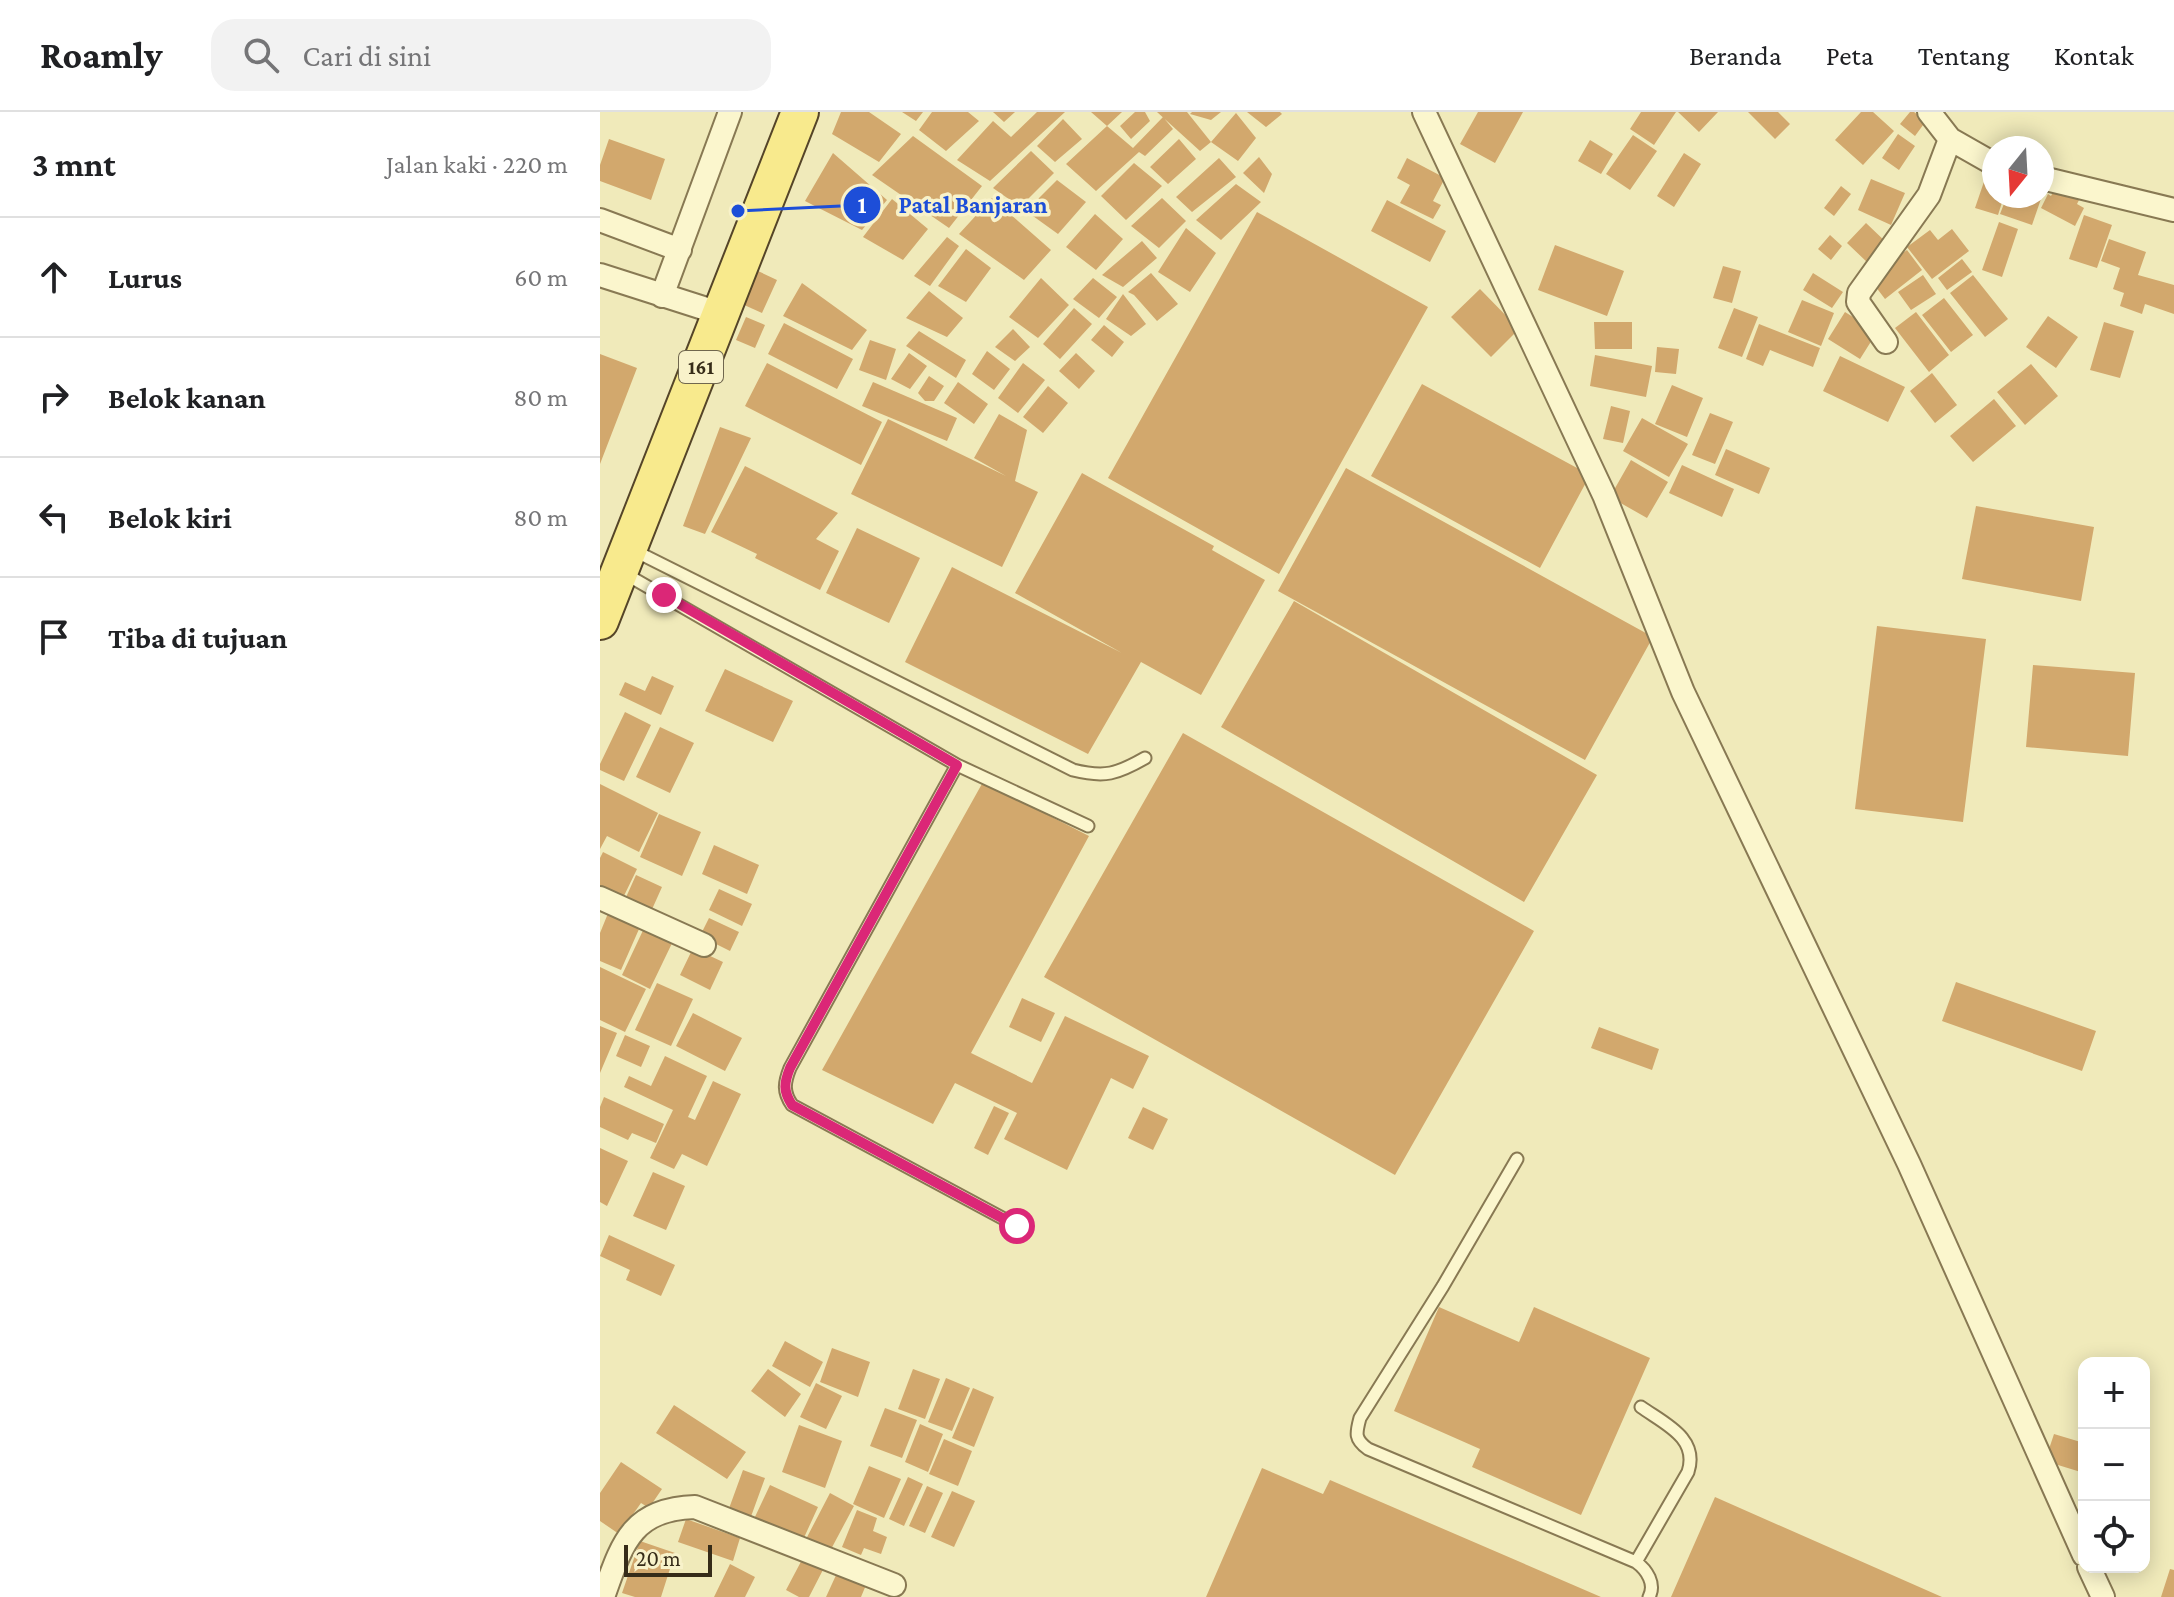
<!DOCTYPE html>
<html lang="id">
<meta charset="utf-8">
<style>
:root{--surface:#fff;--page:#f2f2f2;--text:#202124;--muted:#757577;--line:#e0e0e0}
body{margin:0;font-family:"Crimson Pro",serif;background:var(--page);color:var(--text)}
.controls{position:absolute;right:24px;bottom:24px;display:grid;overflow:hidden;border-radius:16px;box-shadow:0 4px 20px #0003}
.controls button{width:72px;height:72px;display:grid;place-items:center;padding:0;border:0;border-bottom:2px solid var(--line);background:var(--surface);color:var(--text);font:40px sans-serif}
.compass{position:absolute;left:1382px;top:24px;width:72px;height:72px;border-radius:50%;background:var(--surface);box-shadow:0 4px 20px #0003;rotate:198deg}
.scale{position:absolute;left:24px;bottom:20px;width:88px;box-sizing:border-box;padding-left:8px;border:4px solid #362c19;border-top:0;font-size:22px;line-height:28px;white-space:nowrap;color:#362c19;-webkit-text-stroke:6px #f8f2ca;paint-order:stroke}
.stop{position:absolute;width:24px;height:24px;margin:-18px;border:6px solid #db2777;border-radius:50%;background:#fff}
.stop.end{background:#db2777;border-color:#fff;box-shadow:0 2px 8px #0008}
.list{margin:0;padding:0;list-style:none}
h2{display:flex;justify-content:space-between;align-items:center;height:104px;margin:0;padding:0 32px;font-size:34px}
h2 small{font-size:26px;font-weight:400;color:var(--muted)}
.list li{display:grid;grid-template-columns:52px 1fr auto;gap:24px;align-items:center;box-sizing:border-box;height:120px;padding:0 32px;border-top:2px solid var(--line)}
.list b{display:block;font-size:30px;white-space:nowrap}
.list em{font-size:26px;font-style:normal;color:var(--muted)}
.icon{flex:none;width:44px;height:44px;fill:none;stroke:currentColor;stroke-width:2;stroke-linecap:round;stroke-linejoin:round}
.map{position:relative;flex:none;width:1574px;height:1485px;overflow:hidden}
header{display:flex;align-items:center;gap:48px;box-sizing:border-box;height:112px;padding:0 40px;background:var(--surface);border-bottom:2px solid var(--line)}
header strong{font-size:38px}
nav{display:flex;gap:44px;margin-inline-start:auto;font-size:28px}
.search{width:560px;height:72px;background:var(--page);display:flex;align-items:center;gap:20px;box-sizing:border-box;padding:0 28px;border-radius:24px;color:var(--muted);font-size:30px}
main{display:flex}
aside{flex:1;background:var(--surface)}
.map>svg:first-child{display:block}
</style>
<header>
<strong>Roamly</strong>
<div class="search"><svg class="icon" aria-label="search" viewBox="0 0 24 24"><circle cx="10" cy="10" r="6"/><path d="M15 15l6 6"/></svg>Cari di sini</div>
<nav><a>Beranda</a><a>Peta</a><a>Tentang</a><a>Kontak</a></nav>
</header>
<main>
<aside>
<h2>3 mnt<small>Jalan kaki · 220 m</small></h2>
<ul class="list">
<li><svg class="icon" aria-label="ahead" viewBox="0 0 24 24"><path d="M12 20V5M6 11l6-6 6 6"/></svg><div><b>Lurus</b></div><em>60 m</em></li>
<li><svg class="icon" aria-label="right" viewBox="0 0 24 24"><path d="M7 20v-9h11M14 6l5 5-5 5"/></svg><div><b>Belok kanan</b></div><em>80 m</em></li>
<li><svg class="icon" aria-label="left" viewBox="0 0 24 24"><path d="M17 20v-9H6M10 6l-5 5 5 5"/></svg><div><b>Belok kiri</b></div><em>80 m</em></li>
<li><svg class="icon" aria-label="arrive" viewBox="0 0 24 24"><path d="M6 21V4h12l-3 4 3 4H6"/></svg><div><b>Tiba di tujuan</b></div></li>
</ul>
</aside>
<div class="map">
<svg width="1574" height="1485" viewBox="0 0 1574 1485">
<rect width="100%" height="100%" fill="#f0eaba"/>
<path fill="#d2a86d" d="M241 0H269L301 22 279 50 232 22Z
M302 0H323L316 9Z
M332 0H368L379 9 346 39 319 18Z
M393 0H415L404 10Z
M437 0H465L390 69 357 48 393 9 411 25Z
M491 0H522L507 14Z
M535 0H545L550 9 531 27 520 14Z
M557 0H587L611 30 600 39Z
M592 0H621L611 8 590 2Z
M647 0H680L682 2 666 15Z
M878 0H923L895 51 860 32Z
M1041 0H1076L1054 33 1030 17Z
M1078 0H1118L1099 20Z
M1148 0H1178L1190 12 1175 27Z
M1261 0H1273L1294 19 1263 53 1235 28Z
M1310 0H1314L1326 9 1315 24 1300 12Z
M636 1 656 26 638 49 611 30Z
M563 5 573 17 545 44 539 40 496 79 466 52 507 14 533 36Z
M463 7 482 27 455 50 437 34Z
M1298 22 1315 34 1299 58 1282 46Z
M1033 23 1057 39 1030 78 1006 62Z
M313 24 382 74 349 116 272 63Z
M9 27 65 47 51 88 0 69V53Z
M579 27 596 47 568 72 550 55Z
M990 28 1013 42 1001 62 978 49Z
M431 39 454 61 420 95 393 76Z
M233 41 287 88 262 118 205 89Z
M1084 41 1101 52 1074 95 1057 84Z
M659 45 672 62 664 81 643 61Z
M619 46 636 65 592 100 576 85Z
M807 46 845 66 833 89 841 93 833 107 800 91 810 73 797 66Z
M534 51 562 74 526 108 501 84Z
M1388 58 1394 60V84H1404L1398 103 1375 96Z
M1271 67 1305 81 1291 113 1258 98Z
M457 68 486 90 458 122 426 99Z
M636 72 661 90 621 128 596 108Z
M1457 72 1481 84 1477 92 1484 96 1475 114 1441 96 1448 82 1451 84Z
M1241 74 1251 82 1234 104 1224 96Z
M1407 84H1442L1432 113 1400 102Z
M392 86 451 138 424 168 359 122Z
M562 86 586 109 559 136 531 114Z
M292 87 328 117 303 148 263 125Z
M787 88 846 119 830 150 771 119Z
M657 100 828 195 679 462 508 366Z
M495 102 523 127 496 158 466 135Z
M1484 103 1512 113 1497 156 1469 147Z
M1399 110 1418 117 1402 165 1382 158Z
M1266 111 1288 132 1269 152 1247 131Z
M586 116 616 141 590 180 558 160Z
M1352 117 1369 139 1332 167 1307 135 1330 118 1338 128Z
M1230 123 1242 134 1231 148 1218 137Z
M347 125 359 134 330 174 314 164Z
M1509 127 1546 140 1538 163 1574 173V202L1545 192 1542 202 1520 194 1524 181 1513 177 1520 156 1501 149Z
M542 129 557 146 523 175 502 163Z
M955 133 1024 159 1007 204 938 178Z
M366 137 391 156 366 190 338 174Z
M1307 138 1322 158 1285 187 1269 166Z
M1362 147 1372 160 1347 178 1338 166Z
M1123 154 1141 159 1132 191 1113 186Z
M158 159 177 168 162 201 142 192Z
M551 161 578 192 557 209 534 183 528 180Z
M1213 161 1243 180 1232 196 1203 178Z
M1323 163 1336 182 1311 198 1298 180Z
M1373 163 1408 207 1385 225 1350 181Z
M441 166 469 193 438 226 409 205Z
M493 166 517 185 499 206 473 187Z
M202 171 267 218 252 238 183 204Z
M880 177 919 217 891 245 851 205Z
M329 179 363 206 347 225 306 206Z
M523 182 546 212 531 224 506 207Z
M1344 186 1373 223 1351 240 1322 203Z
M1202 188 1234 201 1221 234 1188 220Z
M474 196 492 212 460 247 443 232Z
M1134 196 1158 205 1142 245 1118 236Z
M1245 200 1277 220 1260 247 1228 227Z
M1316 200 1349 243 1329 260 1295 216Z
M1448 204 1478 225 1456 256 1426 235Z
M146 205 165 213 155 236 136 228Z
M994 210H1032V237H995Z
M1504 210 1534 219 1520 266 1490 258Z
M184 211 253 247 237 277 168 242Z
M1159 212 1220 236 1213 255 1170 238 1163 254 1146 247Z
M504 213 524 230 512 245 491 228Z
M413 217 430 235 415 249 395 235Z
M319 219 366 248 356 266 306 234Z
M270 228 296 237 286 268 259 258Z
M1057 235 1079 237 1076 262 1055 260Z
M387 239 410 257 394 278 372 262Z
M309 241 327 254 310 277 291 267Z
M476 241 495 259 479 277 459 259Z
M0 242 37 256 0 352Z
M995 243 1052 254 1046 285 990 274Z
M1240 244 1305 275 1288 310 1223 279Z
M167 251 282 310 261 353 145 294Z
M423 251 445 268 418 301 398 286Z
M1431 252 1458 284 1425 313 1397 280Z
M1332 261 1357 293 1335 311 1310 279Z
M329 264 344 274 334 289H325L318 281Z
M273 270 357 306 347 329 262 294Z
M358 270 388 292 374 312 344 291Z
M822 272 990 363 940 456 771 364Z
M1072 273 1103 286 1087 325 1055 312Z
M448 274 468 291 443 321 423 305Z
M1394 287 1416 314 1373 350 1350 324Z
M1011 294 1030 299 1023 331 1003 327Z
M1110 301 1133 310 1115 352 1092 343Z
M399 302 427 318 415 369 438 380 402 455 251 382 288 307 406 364 374 346Z
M1042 306 1088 332 1069 365 1023 339Z
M120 315 151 326 105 422 83 414Z
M1126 337 1170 356 1159 382 1115 363Z
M1031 348 1068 370 1047 406 1010 385Z
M1082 353 1134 377 1122 405 1069 381Z
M145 354 238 401 216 427 239 439 220 478 155 446 157 442 111 420Z
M746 356 1053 525 985 648 678 479Z
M482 361 614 434 612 438 665 468 601 583 541 550 488 642 305 550 352 455 522 541 415 481Z
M1376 394 1494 415 1481 489 1362 467Z
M257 416 320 446 289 511 226 481Z
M694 489 997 663 924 790 621 615Z
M1277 514 1386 527 1363 710 1255 697Z
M1433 553 1535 561 1528 644 1426 635Z
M125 557 193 589 173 630 105 599Z
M52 564 74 574 61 603 19 583 25 570 45 579Z
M25 600 51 613 24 669 0 658V652Z
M60 615 94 631 70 681 36 665Z
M583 621 934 819 795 1063 444 865Z
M383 670 489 724 371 941 432 971 465 904 549 944 533 977 511 966 467 1058 404 1027 417 1001 355 971 333 1012 222 958Z
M0 672 58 701 39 740 7 724 0 737Z
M59 702 101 720 82 764 40 745Z
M114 733 159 753 147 782 102 762Z
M3 740 37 757 21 790 0 780V746Z
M36 763 62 775 49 804 23 792Z
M119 777 152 792 142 814 109 798Z
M11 794 43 808 21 858 0 849V821Z
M109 806 139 820 130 839 100 824Z
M46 812 75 825 50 877 22 863Z
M93 836 123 850 110 878 80 863Z
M0 855 46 877 25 920 0 908Z
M1356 870 1496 919 1482 959 1342 909Z
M57 871 93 887 71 934 35 918Z
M422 886 455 901 441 930 409 915Z
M93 901 142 926 125 959 76 934Z
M0 914 17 921 0 961Z
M999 915 1059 937 1052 958 991 936Z
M25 923 50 934 41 955 16 944Z
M65 944 107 964 88 1005 95 1008 113 969 141 982 107 1054 82 1042 74 1057 50 1046 73 998 24 975 29 964 51 974Z
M4 985 64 1012 56 1031 32 1021 28 1028 0 1015V995Z
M394 994 409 1001 388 1043 374 1036Z
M543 995 568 1007 553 1038 528 1026Z
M0 1036 28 1049 7 1094 0 1090Z
M53 1060 85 1074 66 1118 33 1104Z
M9 1123 75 1153 61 1184 26 1168 30 1158 0 1144Z
M839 1195 919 1230 934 1195 1050 1246 981 1403 872 1355 880 1337 794 1299Z
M185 1229 223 1250 210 1275 172 1254Z
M232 1236 270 1250 258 1285 220 1270Z
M168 1257 201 1282 185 1305 151 1279Z
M313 1257 340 1267 325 1307 298 1297Z
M346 1266 370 1276 352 1319 328 1310Z
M216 1271 242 1284 226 1317 200 1305Z
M373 1276 394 1285 374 1335 352 1326Z
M74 1293 146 1340 127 1367 56 1321Z
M285 1296 317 1308 302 1346 270 1334Z
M320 1312 343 1322 328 1360 305 1350Z
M199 1313 242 1329 225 1376 182 1360Z
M1454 1322 1484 1331V1361L1445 1349Z
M344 1327 372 1339 358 1374 329 1362Z
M21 1350 62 1377 49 1396 41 1391 19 1422 0 1409V1381Z
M269 1354 301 1367 284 1406 253 1392Z
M662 1356 723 1382 730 1368 1001 1485H606Z
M143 1358 165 1366 149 1410 127 1402Z
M308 1365 323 1372 304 1414 289 1407Z
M170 1373 218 1395 202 1430 154 1407Z
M327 1374 343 1381 325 1421 309 1414Z
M352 1379 375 1389 354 1435 331 1425Z
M230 1381 254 1394 229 1441 205 1429Z
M1115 1385 1342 1485H1071Z
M257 1398 277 1406 273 1419 287 1425 281 1442 264 1436 261 1443 242 1435Z
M86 1407 140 1426 133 1449 78 1430Z
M40 1429 75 1441 61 1485H35L22 1481Z
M205 1442 226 1452 209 1485H199L186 1478Z
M130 1452 155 1465 145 1485H114Z
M1570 1457 1574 1458V1485H1561Z
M237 1461 266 1473 261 1485H226Z"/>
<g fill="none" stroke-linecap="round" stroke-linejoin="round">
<g stroke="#887953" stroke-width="15">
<path id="lane" d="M33 438 473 658C505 666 517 662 545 646
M22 460 357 653 190 956C184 971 183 980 192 993L417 1114
M357 653 488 714
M917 1047 843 1174 760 1306C756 1321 754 1327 768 1337L1036 1450C1047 1458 1056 1472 1049 1485
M1036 1450 1088 1360C1099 1326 1065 1312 1041 1295"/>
</g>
<g stroke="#887953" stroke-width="26">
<path id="street" d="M824 0 1004 383 1083 580 1309 1052 1484 1443
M1329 0 1350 27 1394 52
M1442 66 1574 98
M0 108 80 138
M0 163 122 202
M62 184 130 0
M1286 230 1258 190 1259 181 1329 83 1350 27
M0 786 104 833
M1489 1455 1503 1485
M3 1485C22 1432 31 1397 95 1395L294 1473"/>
</g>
<g stroke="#554528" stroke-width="40">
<path id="primary" d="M0 509 200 0"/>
</g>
<use href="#lane" stroke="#fbf6cd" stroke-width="11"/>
<use href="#street" stroke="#fbf6cd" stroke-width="22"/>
<use href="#primary" stroke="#f8ea8d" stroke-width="36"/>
</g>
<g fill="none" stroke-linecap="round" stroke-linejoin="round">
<path stroke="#db2777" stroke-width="10" d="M64 483 357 653 190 956C184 971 183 979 192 993L417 1114"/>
</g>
<g text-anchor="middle" stroke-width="7" stroke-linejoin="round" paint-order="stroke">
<rect fill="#f8f2ca" stroke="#70674e" stroke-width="2" x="79" y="239" width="44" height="32" rx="6"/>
<g font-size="20" font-weight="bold" fill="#362c19">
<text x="101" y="262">161</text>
</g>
</g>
<path fill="none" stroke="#1d4ed8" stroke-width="3" d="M138 99L262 93"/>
<g fill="#1d4ed8" stroke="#f8f2ca" stroke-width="3">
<circle cx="138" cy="99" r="8"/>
<circle cx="262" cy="93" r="20"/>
</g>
<g font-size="24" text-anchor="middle" font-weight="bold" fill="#fff">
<text x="262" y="101">1</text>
</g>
<g font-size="24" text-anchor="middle" font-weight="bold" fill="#1d4ed8" stroke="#f8f2ca" stroke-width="7" stroke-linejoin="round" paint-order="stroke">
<text x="373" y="101">Patal Banjaran</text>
</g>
</svg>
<div class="controls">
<button>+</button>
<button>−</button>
<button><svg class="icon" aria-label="locate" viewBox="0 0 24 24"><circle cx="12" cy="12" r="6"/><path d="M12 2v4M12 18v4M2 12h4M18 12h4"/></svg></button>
</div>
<svg class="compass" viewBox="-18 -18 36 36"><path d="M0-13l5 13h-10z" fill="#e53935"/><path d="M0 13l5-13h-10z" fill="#757577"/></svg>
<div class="scale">20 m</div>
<div class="stop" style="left:417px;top:1114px"></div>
<div class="stop end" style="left:64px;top:483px"></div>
</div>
</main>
